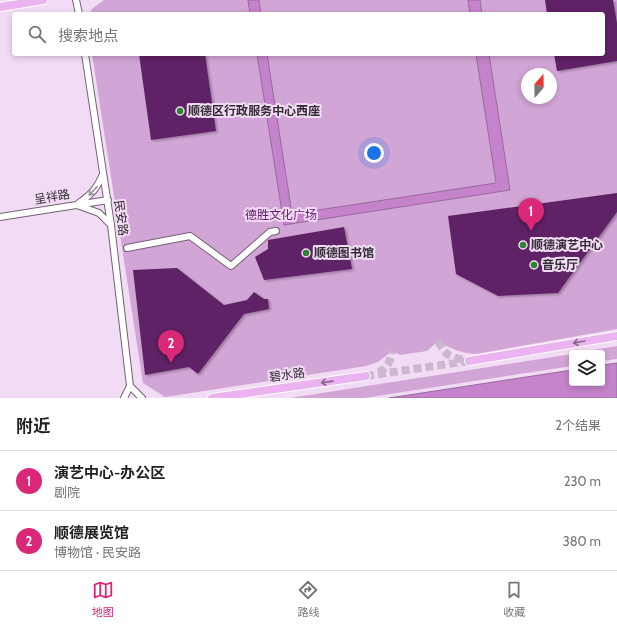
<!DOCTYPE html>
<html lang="zh">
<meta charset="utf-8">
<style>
:root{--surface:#fff;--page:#f6f6f6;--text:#222;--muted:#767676;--line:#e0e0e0;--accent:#db2777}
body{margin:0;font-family:Cabin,"Noto Sans SC",sans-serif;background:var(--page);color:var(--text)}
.controls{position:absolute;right:12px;bottom:12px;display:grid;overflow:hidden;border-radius:4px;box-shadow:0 2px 6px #0003}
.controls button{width:36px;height:36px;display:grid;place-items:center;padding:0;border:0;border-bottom:1px solid var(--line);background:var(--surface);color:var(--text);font:20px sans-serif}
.compass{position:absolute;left:521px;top:68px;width:36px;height:36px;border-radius:50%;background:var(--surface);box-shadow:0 2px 6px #0003;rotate:20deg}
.you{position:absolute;left:374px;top:153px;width:14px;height:14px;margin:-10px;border:3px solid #fff;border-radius:50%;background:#1a73e8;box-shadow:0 0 0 6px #1a73e833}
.badge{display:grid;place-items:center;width:26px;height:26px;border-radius:50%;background:var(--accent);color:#fff;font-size:13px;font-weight:700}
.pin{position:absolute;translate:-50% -33px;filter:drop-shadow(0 1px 2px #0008)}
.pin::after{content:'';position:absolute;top:21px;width:14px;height:12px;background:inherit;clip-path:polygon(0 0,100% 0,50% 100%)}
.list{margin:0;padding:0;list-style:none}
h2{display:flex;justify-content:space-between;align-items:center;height:52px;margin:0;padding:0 16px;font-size:17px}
h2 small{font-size:13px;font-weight:400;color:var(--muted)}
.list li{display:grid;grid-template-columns:26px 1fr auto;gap:12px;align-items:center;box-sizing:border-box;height:60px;padding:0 16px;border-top:1px solid var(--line)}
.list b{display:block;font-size:15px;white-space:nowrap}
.list p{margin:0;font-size:13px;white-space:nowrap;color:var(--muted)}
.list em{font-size:13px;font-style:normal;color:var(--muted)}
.icon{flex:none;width:22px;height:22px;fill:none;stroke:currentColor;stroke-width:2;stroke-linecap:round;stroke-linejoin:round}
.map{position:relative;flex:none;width:617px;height:398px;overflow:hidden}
.search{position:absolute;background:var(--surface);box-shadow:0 2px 6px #0003;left:12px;right:12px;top:12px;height:44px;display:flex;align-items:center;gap:10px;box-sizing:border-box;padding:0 14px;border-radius:4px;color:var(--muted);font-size:15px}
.sheet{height:172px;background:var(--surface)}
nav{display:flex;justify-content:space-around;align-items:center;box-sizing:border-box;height:56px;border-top:1px solid var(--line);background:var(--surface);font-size:11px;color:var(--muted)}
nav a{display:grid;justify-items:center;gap:2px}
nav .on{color:var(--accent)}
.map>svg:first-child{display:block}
</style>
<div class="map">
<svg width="617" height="398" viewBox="0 0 617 398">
<defs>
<filter id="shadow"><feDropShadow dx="2" dy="1.5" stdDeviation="1" flood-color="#0004"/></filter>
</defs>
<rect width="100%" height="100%" fill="#f2dbf4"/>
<path fill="#d1a5d5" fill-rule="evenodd" d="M104 0H617V329L476 354C462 353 450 349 438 341L427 351 400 355 392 351 378 362 366 366 165 397 143 383 92 54H603V14H89L93 8ZM527 74H551V98H527Z
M617 346V359L602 361V353H577Z
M572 354V366L364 398H290Z"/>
<path fill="#c583cb" stroke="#99699e" d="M248 0H259L261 14H250Z
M468 0H480L482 14H470Z
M257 54H267L292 214 496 183 476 54H489L510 190 284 225Z
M617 363V398H389L572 370V383H602V365Z"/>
<path fill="#602366" filter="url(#shadow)" d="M545 0H613L617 23V61L557 71 554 54H603V14H547Z
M139 54H205L216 131 151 140Z
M617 193V212L558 293 498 296 456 274 448 216Z
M344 227 352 269 264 280 255 257 268 249V240Z
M177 268 224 305 247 300 254 292 264 299H268L269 309 244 314 198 374 189 367 145 375 133 270Z"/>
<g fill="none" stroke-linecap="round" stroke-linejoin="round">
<path stroke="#ccb8ce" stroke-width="8" stroke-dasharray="8 4" stroke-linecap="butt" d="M438 341C446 356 448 356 464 360
M378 372C388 369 391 360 392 351
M366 376 469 361"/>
<g stroke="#756176" stroke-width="8">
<path id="minor" d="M76 0 79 14
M85 54 111 225 130 386 124 398
M79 203C92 194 97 188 103 174
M77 205 99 213 111 225
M0 217 108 200
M127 248 190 236 231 266 270 232 276 231
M130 386 142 398"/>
</g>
<g stroke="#fff" stroke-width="10">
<path id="major" d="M0 7 43 0
M469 361 617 336
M212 398 366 376"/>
</g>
<use href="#minor" stroke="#fff" stroke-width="6"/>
<use href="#major" stroke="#ecb3f1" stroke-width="8"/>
</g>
<defs><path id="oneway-shaft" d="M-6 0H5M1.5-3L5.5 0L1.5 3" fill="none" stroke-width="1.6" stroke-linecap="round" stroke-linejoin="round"/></defs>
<use stroke="#99959a" href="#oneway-shaft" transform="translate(93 191) rotate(133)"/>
<g stroke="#866889">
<use href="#oneway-shaft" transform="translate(579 342) rotate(170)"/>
<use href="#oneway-shaft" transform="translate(327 382) rotate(172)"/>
</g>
<g fill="#2e8431" stroke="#f2dbf4" stroke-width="1.5">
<circle cx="180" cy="111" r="4"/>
<circle cx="523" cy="245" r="4"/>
<circle cx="306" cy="253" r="4"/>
<circle cx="534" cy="265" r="4"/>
</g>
<g text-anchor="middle" stroke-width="4" stroke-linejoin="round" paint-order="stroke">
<g font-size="12" font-weight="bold" fill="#332b34" stroke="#f2dbf4" text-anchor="start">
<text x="188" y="115">顺德区行政服务中心西座</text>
<text x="531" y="249">顺德演艺中心</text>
<text x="314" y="257">顺德图书馆</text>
<text x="542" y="269">音乐厅</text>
</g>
<g font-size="12" fill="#332b34" stroke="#f2dbf4">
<text transform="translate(52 197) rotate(-10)" y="4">呈祥路</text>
<text transform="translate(121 218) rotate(82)" y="4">民安路</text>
<text transform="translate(287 375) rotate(-8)" y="4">碧水路</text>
</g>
<g font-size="12" fill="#671670" stroke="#f2dbf4">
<text x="281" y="219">德胜文化广场</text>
</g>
</g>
</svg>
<div class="controls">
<button><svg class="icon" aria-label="layers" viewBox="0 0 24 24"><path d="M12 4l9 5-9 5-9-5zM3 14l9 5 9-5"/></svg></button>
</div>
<svg class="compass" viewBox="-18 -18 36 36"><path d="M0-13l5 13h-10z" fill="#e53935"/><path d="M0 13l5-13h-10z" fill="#767676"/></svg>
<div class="you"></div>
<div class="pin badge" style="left:531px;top:231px">1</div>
<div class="pin badge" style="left:171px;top:363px">2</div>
<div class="search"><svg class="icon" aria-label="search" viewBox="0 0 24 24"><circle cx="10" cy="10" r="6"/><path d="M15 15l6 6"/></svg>搜索地点</div>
</div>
<section class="sheet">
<h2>附近<small>2个结果</small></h2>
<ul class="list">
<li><span class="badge">1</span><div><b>演艺中心-办公区</b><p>剧院</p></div><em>230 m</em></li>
<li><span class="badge">2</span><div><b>顺德展览馆</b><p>博物馆 · 民安路</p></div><em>380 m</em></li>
</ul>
</section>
<nav>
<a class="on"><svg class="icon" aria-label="map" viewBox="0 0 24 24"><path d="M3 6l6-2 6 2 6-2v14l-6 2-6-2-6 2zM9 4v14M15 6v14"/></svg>地图</a>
<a><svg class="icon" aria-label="directions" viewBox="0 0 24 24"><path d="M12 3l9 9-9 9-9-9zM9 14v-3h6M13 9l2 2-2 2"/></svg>路线</a>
<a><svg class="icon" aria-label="saved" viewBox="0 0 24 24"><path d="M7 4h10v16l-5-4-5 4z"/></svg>收藏</a>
</nav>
